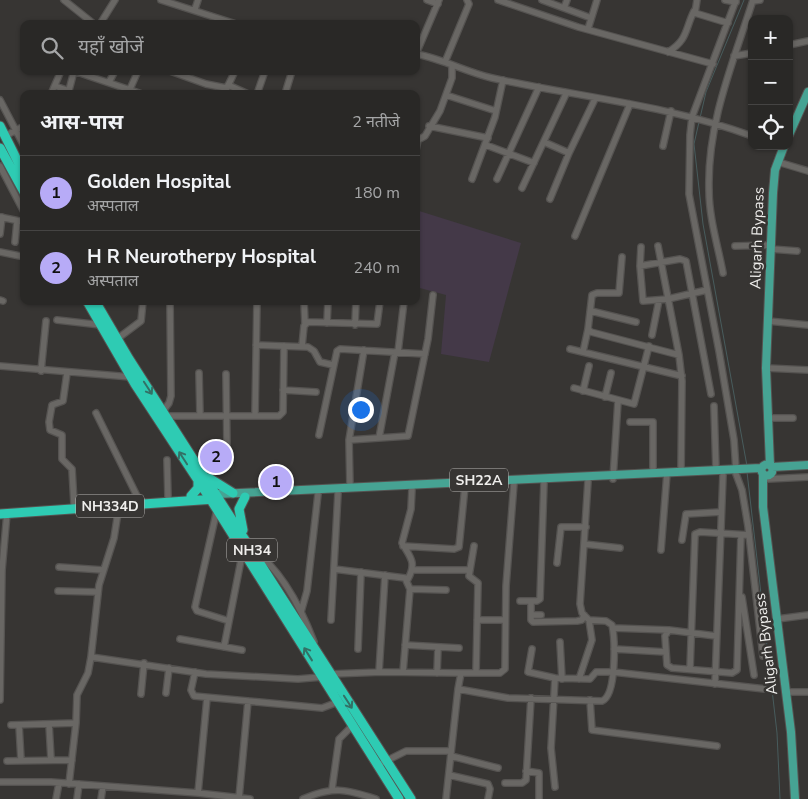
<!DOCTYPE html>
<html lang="hi">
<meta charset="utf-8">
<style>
:root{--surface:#292826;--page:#353432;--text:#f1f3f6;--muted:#a5a6a7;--line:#454443;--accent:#b7abf7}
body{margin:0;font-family:"Nunito Sans","Noto Sans Devanagari",sans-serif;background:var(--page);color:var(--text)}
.controls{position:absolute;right:15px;top:15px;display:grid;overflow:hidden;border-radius:10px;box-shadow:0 1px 4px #0004}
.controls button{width:45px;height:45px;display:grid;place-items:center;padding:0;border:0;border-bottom:1px solid var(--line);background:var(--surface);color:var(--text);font:25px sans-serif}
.you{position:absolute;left:360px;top:409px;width:18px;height:18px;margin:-12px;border:4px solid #fff;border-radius:50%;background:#1a73e8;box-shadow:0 0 0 8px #1a73e833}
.badge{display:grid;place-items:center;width:32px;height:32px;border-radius:50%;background:var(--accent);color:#111;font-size:16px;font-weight:700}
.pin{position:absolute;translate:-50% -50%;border:2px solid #fff;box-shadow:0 1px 5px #0006}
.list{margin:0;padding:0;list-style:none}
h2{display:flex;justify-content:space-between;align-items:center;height:65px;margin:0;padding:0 20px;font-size:21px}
h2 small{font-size:16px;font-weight:400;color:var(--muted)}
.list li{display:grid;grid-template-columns:32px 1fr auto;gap:15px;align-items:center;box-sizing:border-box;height:75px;padding:0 20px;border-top:1px solid var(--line)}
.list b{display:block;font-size:19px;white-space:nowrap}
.list p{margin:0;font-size:16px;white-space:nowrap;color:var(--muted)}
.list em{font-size:16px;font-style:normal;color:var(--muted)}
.icon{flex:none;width:28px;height:28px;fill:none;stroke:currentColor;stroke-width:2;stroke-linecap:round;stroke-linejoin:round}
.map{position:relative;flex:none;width:808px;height:799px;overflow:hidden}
.search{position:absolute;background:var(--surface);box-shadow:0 1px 4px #0004;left:20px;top:20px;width:400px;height:55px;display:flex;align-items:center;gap:12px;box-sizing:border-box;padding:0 18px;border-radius:10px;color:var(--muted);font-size:19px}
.panel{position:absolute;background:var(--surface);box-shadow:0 1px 4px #0004;left:20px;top:90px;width:400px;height:215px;border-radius:10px}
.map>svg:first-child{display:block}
</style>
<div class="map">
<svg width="808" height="799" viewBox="0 0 808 799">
<rect width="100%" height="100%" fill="#373533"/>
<path fill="#443948" d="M416 210 521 243 489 362 441 354 446 295 416 287Z"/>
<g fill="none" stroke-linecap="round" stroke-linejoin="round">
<path stroke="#485c5d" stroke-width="1" d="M700 118 706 92 744 0
M699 122 694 144 703 224 747 466
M747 472 777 733 780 799"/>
<g stroke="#555351" stroke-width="8">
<path id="minor" d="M64 0 94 24
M161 0 236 24
M427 0 438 4
M498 0 578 27 713 64
M542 0 591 18
M697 0 695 13 728 23
M725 0 736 2
M753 1 760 0
M564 8 567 0
M195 9 198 0
M100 24 115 0
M588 29 597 0
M789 45 808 41
M668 52C688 40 685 29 694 11
M416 54C443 59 466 72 492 78 579 97 668 105 752 136
M416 54 439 0
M734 56 752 53
M445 62 469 4 467 0
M74 71 142 94
M170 71 206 84 226 88
M109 82 115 71
M228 85 248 94
M55 86 69 91
M130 89 138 71
M51 94 61 71
M68 94 74 71
M224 94 235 71
M257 94 265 71
M285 94 292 71
M446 95 496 111
M0 100 24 146
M429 126 488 138
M5 136 24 126
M544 142 569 153
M486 145 534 163
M663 146 671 111
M416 150 418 140 425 136 440 111 452 78V65
M778 162 808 171
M0 166 24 212
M472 179 495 117 503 80
M497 179 539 87
M522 188 566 94
M550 199 569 153 595 99
M0 217 24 222
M0 234 2 217
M575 236 630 104
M15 242 17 222
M658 246 679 355
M735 246 771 245
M641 247 640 266 643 301 668 299 707 290
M771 249 797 251
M0 252 20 256
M622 257 619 293H597L592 295 588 329 591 332 679 355 682 381 681 472
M640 266 680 259 686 261 711 394
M723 273C718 246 709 218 709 190 707 123 733 63 753 0
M0 300 3 301
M304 301 305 324
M591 311 636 322
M57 320 101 325
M768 321 808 325
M327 323 328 301
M355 325 356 301
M652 335 659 300
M117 339 141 321 143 301
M256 345 308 347 314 351 320 362 333 365
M302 346 304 326 308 322 377 324 380 301
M570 349 682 376
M398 352 404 301
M583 352 588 329
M0 366 131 377
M766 368 808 370
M41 371 46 321
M67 373 63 401 52 405 49 422 50 430 62 435V459L72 469 74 504
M199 373 200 415
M226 374 227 447
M574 388 634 404 649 346
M283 390 316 392
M583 391 589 366
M605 397 611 373
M714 406 716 470
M163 411 169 403 171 396 170 301
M96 413 139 500
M166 416H279L283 412 284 346
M255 416 257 301
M767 418H793
M630 422H653V473
M319 435 337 351 340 349 425 354
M379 438 395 352
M349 440 408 436 428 339 433 295
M167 460 168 497
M736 470 734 440 719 351 689 194 690 135 692 117 736 0
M736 474 742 490 748 526 763 656
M613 479 618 401
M768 479 808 477
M350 487 349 440 364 350
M216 514 195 607 197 611 229 621
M682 540 686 514 721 512
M584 544 620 548
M403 546 454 549 459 547 465 486
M474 546 469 576 478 583 476 672
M252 549C282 570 301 608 314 642
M661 550 667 473
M557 563 561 527H586
M59 567 103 570
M334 569 405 578 410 589
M412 570H470
M408 579C417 562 410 557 402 543L411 509 412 489
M58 591 98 592
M742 597 754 675
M520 601H537L540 599 544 482
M531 601V620L533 622 577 621 582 620 584 615
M301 612 307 591 318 494
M531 615H541
M777 619 808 615
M331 620 338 493
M477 620H505
M613 628 669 630
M716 636 669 630 665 636 667 665 672 668 732 673 737 670 741 535
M180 639 242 650
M560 642 562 679
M405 645 459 648
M224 647 243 550
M358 649 361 572
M532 649 528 672 555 678 590 679 596 672H613L765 689
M614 649 666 652
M91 657 206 674 298 679 322 677
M690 669 695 534 700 532 749 535
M195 672 191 690 194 696 322 708 338 702
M379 672 385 575
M403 672 410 589 446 590
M437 673 438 647
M331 674 382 672 461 673
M555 678 551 748 555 787
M579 679 592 640 589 620
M715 684 723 475
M458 689 461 673H500L505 669 506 586 514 483
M786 692H808
M166 693 169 668
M141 694 144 663
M0 700 2 570 7 513
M590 700 592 730 717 746
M49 724 51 759
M11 725 76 723
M19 725 21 760
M451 756 498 768
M7 761 72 760
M378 765 406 751H451
M526 771 539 773V799
M449 775 488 784 490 789 488 799
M0 782H51L198 793 250 799
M505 783H522L526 780 531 698
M69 784 76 723 77 695 88 673 91 657 99 585 114 538 119 506
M332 789 339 739 353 725
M198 793 207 698
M239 798 248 701
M56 799 59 783
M77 799 79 784
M101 799 103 786
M303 799C333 786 346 789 376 799
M446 799 458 689 508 698 602 701C617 695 615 639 612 625L606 621 589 620 582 613 580 604 588 481"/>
</g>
<g stroke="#555351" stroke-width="10">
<path id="major" d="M789 135 808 92
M761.5 470a5.5 5.5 0 1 1 11 0a5.5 5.5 0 1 1-11 0Z
M770 465 766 368 773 193 775 170 784 146
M772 467 808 465
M763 474V507L791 732 795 799
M217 494 761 468"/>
</g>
<g stroke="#555351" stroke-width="11">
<path id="highway" d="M0 126 24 174
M0 148 24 192
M87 301 135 384 211 500 399 799
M95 301 129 359 411 799
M209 478 233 493
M191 496 198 488V481
M0 514 215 499
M243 530 239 509 245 497"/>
</g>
<use href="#minor" stroke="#696764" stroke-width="5.5"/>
<use href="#major" stroke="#46a393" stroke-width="8"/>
<use href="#highway" stroke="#2ecbb3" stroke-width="9"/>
</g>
<defs><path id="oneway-shaft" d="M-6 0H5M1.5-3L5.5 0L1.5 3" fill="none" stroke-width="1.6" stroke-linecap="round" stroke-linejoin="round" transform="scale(1.25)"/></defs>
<g stroke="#337166">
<use href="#oneway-shaft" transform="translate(148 388) rotate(57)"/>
<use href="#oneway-shaft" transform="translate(183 458) rotate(-123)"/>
<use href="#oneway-shaft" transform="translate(308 654) rotate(-122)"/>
<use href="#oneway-shaft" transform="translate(348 702) rotate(57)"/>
</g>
<g text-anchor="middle" stroke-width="5" stroke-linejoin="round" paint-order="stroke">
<g fill="#373533" stroke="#b8b6b4" stroke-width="1">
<rect x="450" y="468.5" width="58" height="23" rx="4"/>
<rect x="76" y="494.5" width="68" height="23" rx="4"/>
<rect x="227" y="538.5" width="50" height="23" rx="4"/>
</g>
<g font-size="14" font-weight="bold" fill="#efeeec">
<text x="479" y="485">SH22A</text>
<text x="110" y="511">NH334D</text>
<text x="252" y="555">NH34</text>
</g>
<g font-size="15" fill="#efeeec" stroke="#373533">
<text transform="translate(757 238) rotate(-88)" y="5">Aligarh Bypass</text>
<text transform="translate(766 644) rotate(-97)" y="5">Aligarh Bypass</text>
</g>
</g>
</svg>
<div class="controls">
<button>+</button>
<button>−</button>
<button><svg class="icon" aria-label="locate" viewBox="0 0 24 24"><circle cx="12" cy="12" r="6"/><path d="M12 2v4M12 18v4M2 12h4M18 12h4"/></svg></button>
</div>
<div class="you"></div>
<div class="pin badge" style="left:276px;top:482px">1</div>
<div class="pin badge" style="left:216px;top:457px">2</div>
<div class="search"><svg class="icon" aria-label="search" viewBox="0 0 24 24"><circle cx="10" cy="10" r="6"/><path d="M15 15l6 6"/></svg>यहाँ खोजें</div>
<section class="panel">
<h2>आस-पास<small>2 नतीजे</small></h2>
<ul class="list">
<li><span class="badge">1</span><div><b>Golden Hospital</b><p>अस्पताल</p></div><em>180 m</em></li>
<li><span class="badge">2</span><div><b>H R Neurotherpy Hospital</b><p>अस्पताल</p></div><em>240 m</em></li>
</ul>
</section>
</div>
